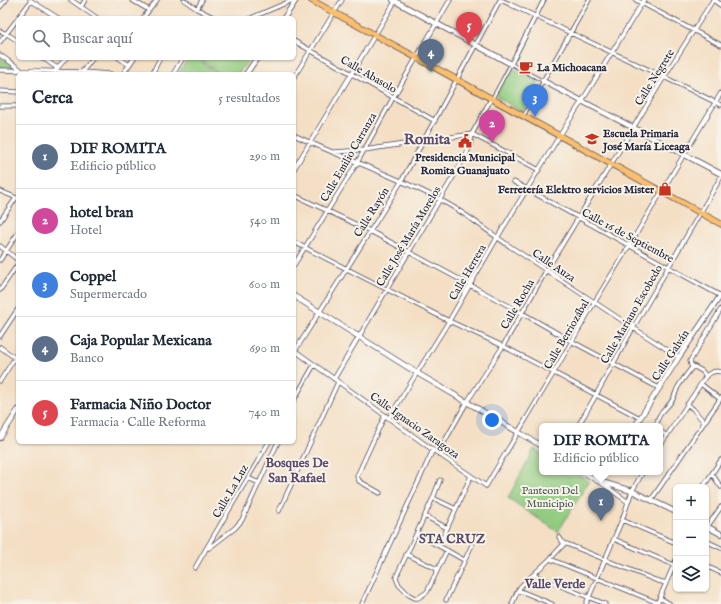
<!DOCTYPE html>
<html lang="es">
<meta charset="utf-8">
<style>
:root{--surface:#fff;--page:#f6f6f7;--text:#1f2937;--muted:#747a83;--line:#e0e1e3;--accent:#c8321e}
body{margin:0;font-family:"IM FELL English",serif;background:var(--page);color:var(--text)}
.controls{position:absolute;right:12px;bottom:12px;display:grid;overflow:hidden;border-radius:6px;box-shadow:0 1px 3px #0004}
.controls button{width:36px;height:36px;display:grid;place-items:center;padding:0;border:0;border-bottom:1px solid var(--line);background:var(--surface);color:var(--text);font:20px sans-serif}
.you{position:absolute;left:492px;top:420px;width:14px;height:14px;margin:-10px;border:3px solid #fff;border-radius:50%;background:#1a73e8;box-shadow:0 0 0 6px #1a73e833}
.badge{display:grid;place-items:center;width:26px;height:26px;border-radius:50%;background:var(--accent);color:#fff;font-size:13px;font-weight:700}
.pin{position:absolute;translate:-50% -33px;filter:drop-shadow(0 1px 2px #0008)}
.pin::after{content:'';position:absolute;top:21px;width:14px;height:12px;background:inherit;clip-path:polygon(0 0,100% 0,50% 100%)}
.popup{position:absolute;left:539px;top:423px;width:124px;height:52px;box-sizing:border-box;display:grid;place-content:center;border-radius:6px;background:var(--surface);filter:drop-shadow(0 1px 3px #0005);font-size:13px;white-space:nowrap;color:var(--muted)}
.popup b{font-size:15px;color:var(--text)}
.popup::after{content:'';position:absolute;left:50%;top:100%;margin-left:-8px;border:8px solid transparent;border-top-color:var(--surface)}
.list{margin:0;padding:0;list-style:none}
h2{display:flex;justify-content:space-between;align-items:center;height:52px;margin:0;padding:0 16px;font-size:17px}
h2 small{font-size:13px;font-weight:400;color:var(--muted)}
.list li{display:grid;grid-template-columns:26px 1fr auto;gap:12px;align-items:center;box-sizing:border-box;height:64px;padding:0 16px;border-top:1px solid var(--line)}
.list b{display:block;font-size:15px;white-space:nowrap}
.list p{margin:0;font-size:13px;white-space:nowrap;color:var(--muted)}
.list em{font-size:13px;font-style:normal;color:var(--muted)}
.icon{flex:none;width:22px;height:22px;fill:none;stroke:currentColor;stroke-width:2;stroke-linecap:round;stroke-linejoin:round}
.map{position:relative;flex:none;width:721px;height:604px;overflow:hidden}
.search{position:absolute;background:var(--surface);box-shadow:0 1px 3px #0004;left:16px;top:16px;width:280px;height:44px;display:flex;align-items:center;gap:10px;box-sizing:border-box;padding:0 14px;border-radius:6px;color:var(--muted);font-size:15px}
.panel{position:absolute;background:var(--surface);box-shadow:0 1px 3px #0004;left:16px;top:72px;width:280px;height:372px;border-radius:6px}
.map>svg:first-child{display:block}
</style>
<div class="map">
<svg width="721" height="604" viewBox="0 0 721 604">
<rect width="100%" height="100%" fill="#f7f3e8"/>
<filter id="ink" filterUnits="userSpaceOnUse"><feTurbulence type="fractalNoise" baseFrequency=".025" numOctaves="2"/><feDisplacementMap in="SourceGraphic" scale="8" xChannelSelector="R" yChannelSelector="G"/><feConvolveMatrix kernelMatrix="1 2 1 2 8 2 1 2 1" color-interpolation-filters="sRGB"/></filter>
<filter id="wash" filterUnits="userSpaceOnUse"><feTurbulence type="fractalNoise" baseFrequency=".012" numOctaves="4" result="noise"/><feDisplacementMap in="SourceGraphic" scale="16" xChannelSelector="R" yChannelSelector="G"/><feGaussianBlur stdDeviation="0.9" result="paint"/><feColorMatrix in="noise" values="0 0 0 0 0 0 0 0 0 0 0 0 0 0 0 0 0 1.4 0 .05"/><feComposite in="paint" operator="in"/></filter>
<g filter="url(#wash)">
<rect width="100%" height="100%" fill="#f4dfc5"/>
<path fill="#90cb7f" stroke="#59765d" d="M0 57 13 66V68H0Z
M188 58H196L218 74H178Z
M199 58H250L238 74H220Z
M511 67 539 82 522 112 496 96Z
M534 449 542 454V472H573L589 481 558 532 508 498Z"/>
</g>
<g filter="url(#ink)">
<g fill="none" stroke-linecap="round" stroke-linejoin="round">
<g stroke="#423e50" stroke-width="4">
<path id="pedestrian" d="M492 99 511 64 543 81 524 115"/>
</g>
<g stroke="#423e50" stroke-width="5">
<path id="minor" d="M30 0 58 18
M71 0 97 18
M132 0 149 10
M184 0 197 9 215 18
M501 0 664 77 721 105
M636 0 721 45
M0 7 6 0
M81 7 85 0
M197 9 202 0
M143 18 157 0
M251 18 293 0
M0 31 7 34 18 41
M294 41 435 121
M0 42 31 1
M0 55 20 69
M43 58 57 68
M119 58 129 65
M511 64 544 0
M0 70 82 72 111 74
M82 72 93 58
M55 74V71L66 58
M123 74 134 58
M152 74 160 58
M173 74 183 58
M294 77 342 0
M543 81 589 0
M0 91 18 92
M0 106H18
M472 134 504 151 539 170
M294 135C344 159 397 176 446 203 470 216 491 234 514 249 569 285 623 322 679 357
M334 152 364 150 472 134
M294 169 396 0
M514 182 721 296
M0 191 17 198
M294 195 370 231 522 313 571 341 659 388
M0 221 16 198
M294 242 449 321 503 346 640 418
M0 246 18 260
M0 260 18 233
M294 265 357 163 393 98 450 0
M0 290 18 264
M0 336 18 309
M0 347 18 360
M294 350 433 450 486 486 553 374 594 303 629 246 721 93
M295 351 401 182 500 0
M706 376 702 371 691 365 690 361 721 309
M334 379 466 155 470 146 472 134 491 99
M0 381 18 353
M701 384 720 399
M294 400 314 365
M687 404 693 409 704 422
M389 418 449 321 497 238 560 135 582 101 644 0
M578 426 596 395 633 328 721 177
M657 426C655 415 668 408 673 399 675 395 676 391 678 387 682 380 688 373 693 366
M660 431 667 436
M660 446 706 376C711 372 715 370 721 372
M438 453 467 402 503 346 546 271 664 77 713 0
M712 474 721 487
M248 478 259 483
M440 480 433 498 397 575 396 578 399 585 409 595 415 598H418L427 592 447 550
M600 482 628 502
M703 487 721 460
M380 493 359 481 357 476 385 415
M433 498 456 509
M651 500 721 398
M279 511 338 382
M425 516 447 528
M622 520 676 543
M707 527 721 507
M416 534 439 546 464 560
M559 537 564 544
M614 539 674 565
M706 541 721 548
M564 544H567L655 580 666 583
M439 546 471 476
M209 548 235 528 242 520 278 442
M406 554 437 569
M550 559 658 603
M706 566 721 573
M195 568 206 549 269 442
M534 575 605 604
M518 590 552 604
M660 598 670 604
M446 600 472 545
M362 604 433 450
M512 604 518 590 521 586 550 559 564 544
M586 604 622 520 632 491 643 472
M657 604 676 560"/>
</g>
<g stroke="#423e50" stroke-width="6">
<path id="tertiary" d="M393 0 511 64
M714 0 721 5
M284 18 296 0
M246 74 257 58
M543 81 634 128 721 174
M294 296 417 373 542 446
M635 426 679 357 721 295
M0 438 18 410
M583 472 598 481 632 491 676 512
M598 481 604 472
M706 526 721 534"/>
</g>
<g stroke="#423e50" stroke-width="7">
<path id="primary" d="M311 0 721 224"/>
</g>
<use href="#pedestrian" stroke="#fff" stroke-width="2.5"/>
<use href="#minor" stroke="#fff" stroke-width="3.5"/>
<use href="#tertiary" stroke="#fff" stroke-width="4.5"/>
<use href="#primary" stroke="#fabe6d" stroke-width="5.5"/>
</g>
</g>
<defs>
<g id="cafe-bare" transform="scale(1.08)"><path d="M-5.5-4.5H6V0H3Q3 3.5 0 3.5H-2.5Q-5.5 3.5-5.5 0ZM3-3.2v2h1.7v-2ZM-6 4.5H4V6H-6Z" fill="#c8321e" stroke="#f7f3e8" stroke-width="2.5" paint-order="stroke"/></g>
<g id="school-bare" transform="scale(1.08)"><path d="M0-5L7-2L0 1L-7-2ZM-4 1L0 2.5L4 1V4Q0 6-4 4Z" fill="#c8321e" stroke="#f7f3e8" stroke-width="2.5" paint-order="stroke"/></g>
<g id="civic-bare" transform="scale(1.08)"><path d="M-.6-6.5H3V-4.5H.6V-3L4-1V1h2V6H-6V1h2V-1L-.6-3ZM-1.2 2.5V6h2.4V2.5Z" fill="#c8321e" stroke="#f7f3e8" stroke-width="2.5" paint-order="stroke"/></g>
<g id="shop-bare" transform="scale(1.08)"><path d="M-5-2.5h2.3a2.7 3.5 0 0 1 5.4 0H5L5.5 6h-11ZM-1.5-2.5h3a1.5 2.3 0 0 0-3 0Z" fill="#c8321e" stroke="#f7f3e8" stroke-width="2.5" paint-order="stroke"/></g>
</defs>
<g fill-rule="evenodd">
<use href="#cafe-bare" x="526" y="67"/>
<use href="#school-bare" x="592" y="139"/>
<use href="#civic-bare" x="465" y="141"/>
<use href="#shop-bare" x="665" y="189"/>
</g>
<g text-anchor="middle" stroke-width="4" stroke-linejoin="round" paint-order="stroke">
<g font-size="11" font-weight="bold" fill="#22223b" stroke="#f7f3e8" text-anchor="start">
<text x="537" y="71">La Michoacana</text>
<text x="603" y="137">Escuela Primaria<tspan x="603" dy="13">José María Liceaga</tspan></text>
<text x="465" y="161" text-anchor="middle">Presidencia Municipal<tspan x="465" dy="13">Romita Guanajuato</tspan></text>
<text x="654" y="193" text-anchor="end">Ferretería Elektro servicios Mister</text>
</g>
<g font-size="11" fill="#22223b" stroke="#f7f3e8">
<text transform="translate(369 74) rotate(30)" y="4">Calle Abasolo</text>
<text transform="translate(654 77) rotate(-58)" y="4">Calle Negrete</text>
<text transform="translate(348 157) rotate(-60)" y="4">Calle Emilio Carranza</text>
<text transform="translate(371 212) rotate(-58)" y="4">Calle Rayón</text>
<text transform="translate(628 235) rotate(28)" y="4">Calle 16 de Septiembre</text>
<text transform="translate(408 236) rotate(-59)" y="4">Calle José María Morelos</text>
<text transform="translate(554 265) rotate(34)" y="4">Calle Auza</text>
<text transform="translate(467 272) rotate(-60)" y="4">Calle Herrera</text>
<text transform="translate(517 304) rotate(-60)" y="4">Calle Rocha</text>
<text transform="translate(631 314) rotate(-60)" y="4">Calle Mariano Escobedo</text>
<text transform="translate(566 334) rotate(-60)" y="4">Calle Berriozábal</text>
<text transform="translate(670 355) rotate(-57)" y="4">Calle Galván</text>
<text transform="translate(415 425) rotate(35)" y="4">Calle Ignacio Zaragoza</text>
<text transform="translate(230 491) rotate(-60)" y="4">Calle La Luz</text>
</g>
<g font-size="11" fill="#43554f" stroke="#f7f3e8">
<text x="550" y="494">Panteon Del<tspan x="550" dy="13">Municipio</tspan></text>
</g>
<g font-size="13" font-weight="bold" fill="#5b4a6d" stroke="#f7f3e8">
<text x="297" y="467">Bosques De<tspan x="297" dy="15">San Rafael</tspan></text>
<text x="452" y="543">STA CRUZ</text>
<text x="555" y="588">Valle Verde</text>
</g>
<g font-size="15" font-weight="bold" fill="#5b4a6d" stroke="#f7f3e8">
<text x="427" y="144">Romita</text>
</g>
</g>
</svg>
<div class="controls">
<button>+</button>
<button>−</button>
<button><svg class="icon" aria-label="layers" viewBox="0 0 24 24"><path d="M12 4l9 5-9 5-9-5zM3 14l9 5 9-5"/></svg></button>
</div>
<div class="you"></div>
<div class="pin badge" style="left:601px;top:521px;background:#5c6f8a">1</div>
<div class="popup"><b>DIF ROMITA</b>Edificio público</div>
<div class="pin badge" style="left:492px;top:143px;background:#d1479c">2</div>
<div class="pin badge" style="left:535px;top:117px;background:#3f7fe0">3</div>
<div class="pin badge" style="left:431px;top:72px;background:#5c6f8a">4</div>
<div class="pin badge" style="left:469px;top:45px;background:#e0444e">5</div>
<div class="search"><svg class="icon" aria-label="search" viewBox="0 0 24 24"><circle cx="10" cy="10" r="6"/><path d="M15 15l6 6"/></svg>Buscar aquí</div>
<section class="panel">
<h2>Cerca<small>5 resultados</small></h2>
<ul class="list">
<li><span class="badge" style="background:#5c6f8a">1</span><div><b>DIF ROMITA</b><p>Edificio público</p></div><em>290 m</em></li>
<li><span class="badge" style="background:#d1479c">2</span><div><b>hotel bran</b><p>Hotel</p></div><em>540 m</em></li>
<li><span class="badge" style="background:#3f7fe0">3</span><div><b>Coppel</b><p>Supermercado</p></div><em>600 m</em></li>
<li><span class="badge" style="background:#5c6f8a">4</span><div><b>Caja Popular Mexicana</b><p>Banco</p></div><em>690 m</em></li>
<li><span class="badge" style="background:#e0444e">5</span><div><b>Farmacia Niño Doctor</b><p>Farmacia · Calle Reforma</p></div><em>740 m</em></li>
</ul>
</section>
</div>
